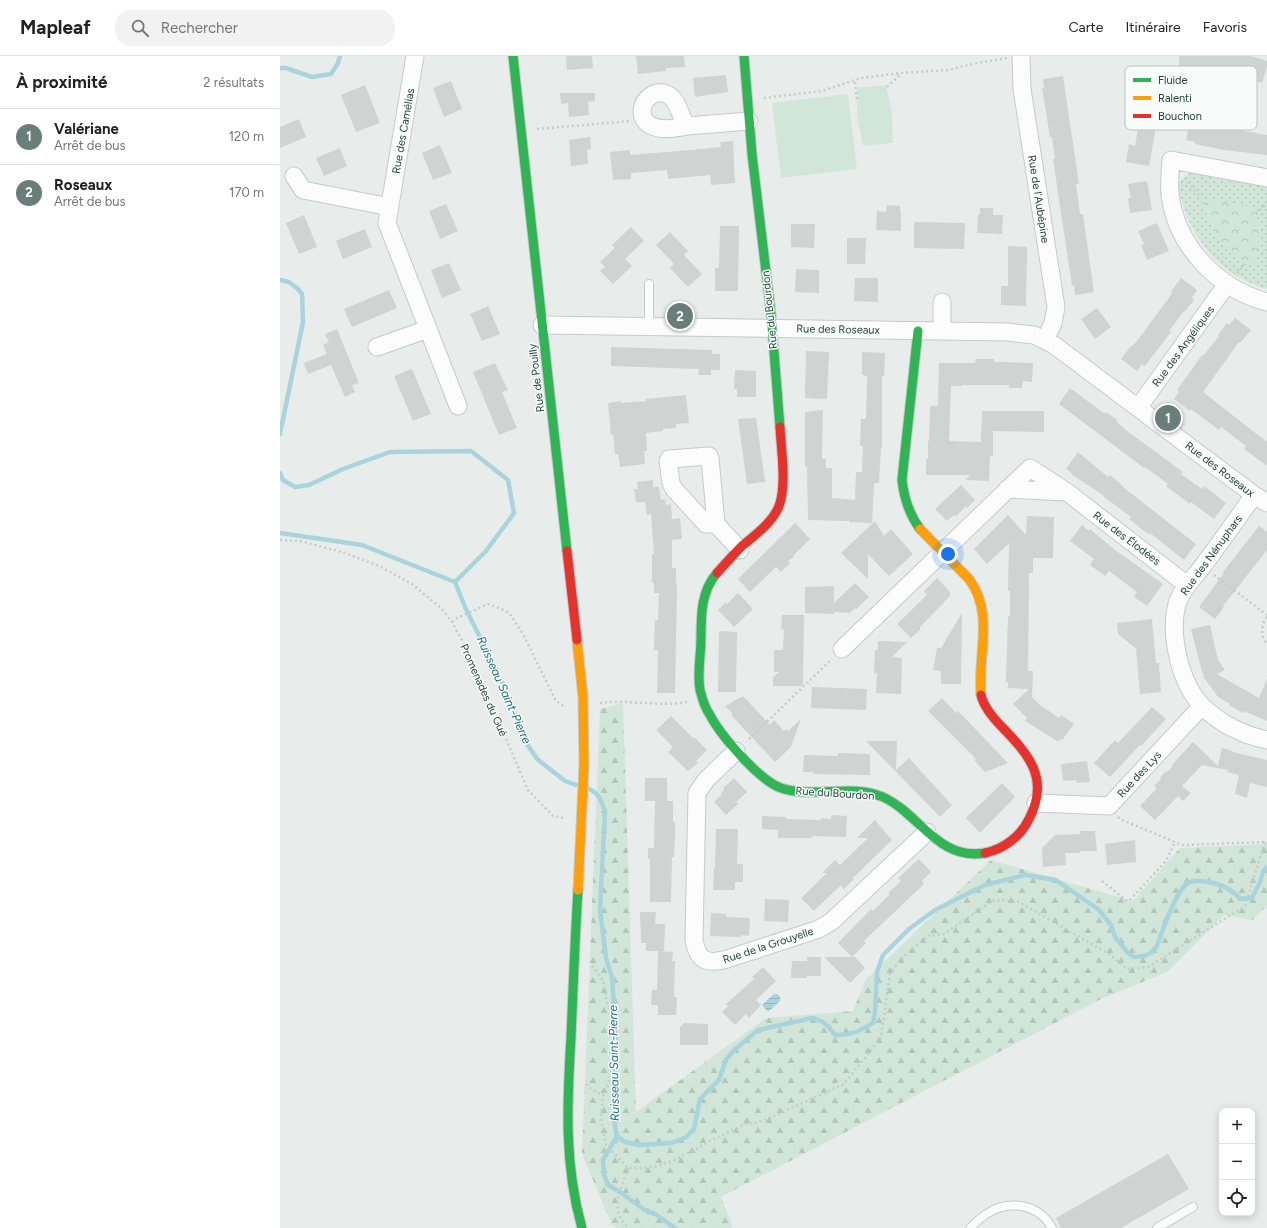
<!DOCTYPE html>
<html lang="fr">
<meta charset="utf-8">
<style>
:root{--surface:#fff;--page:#f2f2f2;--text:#222;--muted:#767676;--line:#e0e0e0;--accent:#697e78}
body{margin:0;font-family:Figtree,sans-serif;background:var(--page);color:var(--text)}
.controls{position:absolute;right:12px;bottom:12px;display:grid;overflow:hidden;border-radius:8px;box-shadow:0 2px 10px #0003}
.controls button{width:36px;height:36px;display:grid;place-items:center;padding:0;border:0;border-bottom:1px solid var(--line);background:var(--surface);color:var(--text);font:20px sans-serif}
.you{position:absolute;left:668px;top:498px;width:14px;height:14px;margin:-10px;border:3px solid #fff;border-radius:50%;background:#1a73e8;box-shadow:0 0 0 6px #1a73e833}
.badge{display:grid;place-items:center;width:26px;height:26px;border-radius:50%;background:var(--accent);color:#fff;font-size:13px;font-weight:700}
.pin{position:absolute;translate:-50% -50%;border:2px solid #fff;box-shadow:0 1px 4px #0006}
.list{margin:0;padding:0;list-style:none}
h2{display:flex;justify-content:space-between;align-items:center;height:52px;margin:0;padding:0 16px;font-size:17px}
h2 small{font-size:13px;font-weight:400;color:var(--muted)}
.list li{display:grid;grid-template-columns:26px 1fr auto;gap:12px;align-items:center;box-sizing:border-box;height:56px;padding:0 16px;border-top:1px solid var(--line)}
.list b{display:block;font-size:15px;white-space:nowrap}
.list p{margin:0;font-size:13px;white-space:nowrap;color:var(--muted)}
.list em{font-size:13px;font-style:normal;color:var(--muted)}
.icon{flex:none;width:22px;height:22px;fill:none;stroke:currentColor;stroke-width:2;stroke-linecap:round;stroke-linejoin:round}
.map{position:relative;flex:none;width:987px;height:1172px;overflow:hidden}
header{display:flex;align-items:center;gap:24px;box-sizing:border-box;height:56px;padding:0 20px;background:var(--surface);border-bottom:1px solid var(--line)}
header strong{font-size:19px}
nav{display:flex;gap:22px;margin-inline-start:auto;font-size:14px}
.search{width:280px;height:36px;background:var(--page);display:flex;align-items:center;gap:10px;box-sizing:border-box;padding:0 14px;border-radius:16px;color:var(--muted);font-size:15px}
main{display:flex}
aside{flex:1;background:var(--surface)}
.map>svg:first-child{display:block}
</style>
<header>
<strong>Mapleaf</strong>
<div class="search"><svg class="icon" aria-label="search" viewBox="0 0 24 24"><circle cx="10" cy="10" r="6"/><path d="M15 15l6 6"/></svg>Rechercher</div>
<nav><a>Carte</a><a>Itinéraire</a><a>Favoris</a></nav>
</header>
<main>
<aside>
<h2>À proximité<small>2 résultats</small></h2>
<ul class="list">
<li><span class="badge">1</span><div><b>Valériane</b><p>Arrêt de bus</p></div><em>120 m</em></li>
<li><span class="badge">2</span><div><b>Roseaux</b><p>Arrêt de bus</p></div><em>170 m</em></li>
</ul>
</aside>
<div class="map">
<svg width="987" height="1172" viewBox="0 0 987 1172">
<defs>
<pattern id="grass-dots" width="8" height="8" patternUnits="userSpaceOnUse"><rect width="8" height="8" fill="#d1e6d8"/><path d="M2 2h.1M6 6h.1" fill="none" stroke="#b3c6ba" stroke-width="1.8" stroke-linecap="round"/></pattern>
<pattern id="forest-firs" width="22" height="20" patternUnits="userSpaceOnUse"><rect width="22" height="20" fill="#d1e6d8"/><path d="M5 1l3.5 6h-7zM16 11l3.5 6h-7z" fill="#b3c6ba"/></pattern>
<pattern id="park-crowns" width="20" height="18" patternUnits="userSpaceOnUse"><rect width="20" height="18" fill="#d1e6d8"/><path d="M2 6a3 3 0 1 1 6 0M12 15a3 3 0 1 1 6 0" fill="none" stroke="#b3c6ba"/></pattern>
<pattern id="water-rules" width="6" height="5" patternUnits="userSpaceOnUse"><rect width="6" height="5" fill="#a9d4db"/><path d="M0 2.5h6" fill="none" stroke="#91b7bd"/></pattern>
</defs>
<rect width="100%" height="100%" fill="#e8edeb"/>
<path fill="url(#grass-dots)" d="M915 112 987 125V233C938 220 905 176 898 127Z"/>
<path fill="url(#forest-firs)" d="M343 647 356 1056 486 962 573 955 586 923 711 804 853 845 900 792 987 788V850L972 864 944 859 887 916 821 943 441 1141 453 1172H338L332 1169 302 1098 320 653Z"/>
<path fill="url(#park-crowns)" d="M921 142 965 149C987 162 979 183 975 204L973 208 970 209C946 203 926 165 921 142Z"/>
<path fill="#d1e6d8" d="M606 29 612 58 613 87 583 90 577 59V32Z
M568 38 577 113 501 122 492 47Z"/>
<path fill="url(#water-rules)" d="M494 938H497L500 941V945L488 956 482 949Z"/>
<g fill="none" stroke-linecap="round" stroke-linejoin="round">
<path stroke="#a9d4db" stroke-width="4.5" d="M0 12H6L32 21 51 18 58 7 60 0
M0 224 9 226 17 232 22 238 23 266 0 378
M0 417 3 424 15 431 29 429 63 413 110 396 191 395 228 424 234 457 206 495 175 526 185 551 224 630 247 688 257 703 285 725 296 729
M0 477 82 489 175 526
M309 733C319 737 322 746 325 756L320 853 326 902 332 921 336 986 334 1037 335 1071 337 1080 345 1086 359 1089 392 1087 406 1081 414 1073 420 1043 439 1024 446 1004 453 995 478 974 532 962 541 965 548 970 555 979C569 980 581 975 593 967L595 956 597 916 603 899 629 873 655 854 705 829 745 819 776 824 819 854 831 869 835 881 848 897 854 901 864 900 871 897 877 890C882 876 897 830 910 826 917 824 923 825 929 826 942 829 952 833 960 843L972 842 980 826 983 816 987 811
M337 1080 323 1104 324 1119 328 1129 340 1136 366 1155 375 1158 395 1172"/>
</g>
<path fill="#cfd4d2" d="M286 0H312L313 12 287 14Z
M356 0H404L405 11 386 12V15L358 18Z
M899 0H971L987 5V10L982 27 923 10V14L899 11Z
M446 19 448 36 415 41 413 22Z
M783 20 799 128H796L800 158H803L814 236 795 239 794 229 792 230 775 117 773 103 775 102 772 81H770L762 32H764L763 23Z
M171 25 182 53 164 61 153 32Z
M85 29 100 67 76 76 61 39Z
M280 37H315V45L308 46 309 59 289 61 288 47 281 48Z
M862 42 882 46 880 55 882 56 879 71H876L869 110 846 106 849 88 855 90 859 67H857Z
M19 63 26 81 0 92V71Z
M910 65 987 79V99L944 94 915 88V86L906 84Z
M310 81 311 93 307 94 308 108 291 110 289 84Z
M453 85 455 127 431 129 430 119 388 123 387 114 351 117V123L333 124 330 96 350 94V99L411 94 441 91 440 86Z
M160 89 172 117 153 124 142 97Z
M60 92 67 110 44 120 36 102Z
M867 125 872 154 850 157 848 142H851L848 128Z
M166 148 178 175 160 183 149 155Z
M607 149 620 150V156H621V175L596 174 597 155 606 156Z
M700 152H713V159H723L722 178 697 177 698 159H700Z
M24 159 37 191 19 198 6 167Z
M634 166 685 167 684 193 634 192Z
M877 167 889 195 867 204 861 189 864 188 858 175Z
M511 168H535L534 192 511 191Z
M440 170H459L458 235H435V212H439Z
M351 171 364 185 345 203 352 210 333 228 320 215 325 211 320 206 335 192 332 189Z
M85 173 92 191 63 203 56 185Z
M390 176 408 195 404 199 422 218 408 231 390 212 394 208 376 189Z
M567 182H586L585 208H567Z
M728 190 747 191 746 250 721 249V230H728Z
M169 207 181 234 162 242 151 214Z
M516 213 539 214V237L515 236Z
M575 222H598V246L574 245Z
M901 222 917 234 912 242 914 244 905 255H904L889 275 891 276 865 310 862 308 857 315 841 303 851 290H852L857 285 888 243 892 237 891 236Z
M109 234 117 252 72 271 64 253Z
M208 250 220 278 202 285 190 258Z
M817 252 831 271 815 283 801 263Z
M955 262 971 274 960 287 959 286 923 336 987 386V410L964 393 966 390 941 371 939 374 911 353 910 355 894 343 899 336 897 334 922 299 923 300 939 280 938 279 947 267 949 269Z
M57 273 79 327 72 329 75 336 65 341 51 309 28 318 24 307 47 298 43 289 49 286 45 278Z
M331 291 432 294V298H440V314H431V319H418L419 313 331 310Z
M526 295 549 296 547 343 525 342Z
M582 296 605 297 604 320H602V391H601L599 427H594L592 467 570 466V465L528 464 527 411H525V356L543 354 542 403H546V412H552V442L575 444 576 416H582L583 390H580L581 363H586L587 320 582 319Z
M696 303H714V306L753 307 752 326 743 325 742 332H729V329H682V330H671L669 385 701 386 702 355H764V376L713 375V400H710L709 425 685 424 690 419H646V403H648V385H649L650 350H658L659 307H695Z
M215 307 228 334 222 336 237 372 219 379 193 316Z
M132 313 151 358 133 365 114 320Z
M455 314 476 315V341H457V333H454Z
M790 332 825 358 826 356 837 364 836 365 847 375 903 416 901 418 922 433 924 430 946 447 934 463 911 446 910 448 886 430 888 428 865 411 864 412 779 348Z
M406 339 409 367 396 368V372L383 373V375L366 377 367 395H364L365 408 340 411 338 398H335L333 378 331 379 328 347 341 345V347L366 345 365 343Z
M476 362 485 426 467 428 458 363Z
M798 396 828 421 830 419 841 428V429L848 435 916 488 904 504 870 477 868 478 849 463 851 461 823 440V439L791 418 792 417 786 413Z
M373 424V431H379L381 444 385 443 386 449 391 448 392 463 400 462 402 483 392 484V512H396V527H397L395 637H377L378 594H374L375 564H378L379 537H374V527H372V498H374L371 458 367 459 365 446H356L354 433H358L357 426Z
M681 429 695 444 687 452 686 450 676 460 674 459 667 465 655 453Z
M728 459 746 479 747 460 774 461 773 502H753V517H749L748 615H753L752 641 760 649 779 662 781 659 794 668 783 683 777 685 745 665 747 662 733 648 749 633 728 632V626H726L728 560H730V535H728L729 487 707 508 694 493Z
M595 465 604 480 611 473 633 498 609 520 588 498V523L561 497Z
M515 467 530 483 513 500 514 501 508 505 510 507 501 516 496 511 470 536 458 523Z
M802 469 809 475 810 473 835 494 883 528 867 550 854 541 857 536 829 515 825 520 810 509 814 503 790 485Z
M979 470 987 476V494L943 550 944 551 935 563 919 551 944 517 943 516Z
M657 522 670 536V540L640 571V574L631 582 617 568 647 539 644 535Z
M575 527 589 541 576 553 575 552 570 557 554 556V558L525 557V531L554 530V547Z
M458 537 473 553 454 571 438 554 446 546 447 548Z
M682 557 681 628H661V615L653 614 657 592H661Z
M502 559H524L523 630H493V621L499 616H494V594H503L504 574 501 573Z
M872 563 876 607H879L881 636 860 638 856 594H858L838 578 837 567Z
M930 569 938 604 945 614 937 618 979 642 987 623V665L964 655 963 657 949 649 950 648 938 641 923 620 924 619 922 616 911 573Z
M439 575 457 576 456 636H438Z
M598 585 627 586 612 601 622 602 621 638 596 637 597 616 594 618 595 594H598Z
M532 631 587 633 586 654 531 652Z
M463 640 490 669 494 664 504 675 506 673 508 675 521 663 511 691 495 706 451 659 453 658 445 650Z
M662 642 676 657 678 655 728 707 705 716 694 704 696 703 648 655Z
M872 651 886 663 861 690 860 689 830 721 814 707 835 684 838 687Z
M391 660 413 682 414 681 427 694 416 705 418 707 408 715 388 696 393 691 376 674Z
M586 685H617L616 714 629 702 672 749 660 761Z
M913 686 938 710 942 692 950 694 953 696 987 704V731L970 727 967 742 955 738 959 719 947 716 948 714 922 709 902 730 911 737 903 745 898 740 875 764 860 750 877 732 874 730 881 723 880 722 886 715 887 716 893 710 892 709Z
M558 697 590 698V719L533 718V716H523L524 699 558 700Z
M807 705 810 726 797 727 796 724 783 725 781 708Z
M365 722H387V745H393V766H395V779L394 801H392L391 846H370V803H368V792H374L375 745H365Z
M454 722 467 736 456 746 458 748 446 759 434 746 442 738 441 737 444 734 443 732Z
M722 727 735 741 700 777 686 762Z
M551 759 567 760 566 781 531 780 533 782H498V774L482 773V760L506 761V763L541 764V762L551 763Z
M595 764 612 784 573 822 574 823 564 833 561 829 534 855 521 842 547 817H542L555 804 560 809 588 782H577Z
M436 773H458L457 808H463V826H455V834H433L434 812H435Z
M800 775H815L817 795H800V797H785L786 809 763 811 762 792 775 779 800 778Z
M855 784 856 806 827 809 825 788Z
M639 803 651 816 642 825 644 828 584 885 586 887 572 901 558 887 591 853 593 855 610 838 608 837 621 825 618 822Z
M485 843 509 844 508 866 484 865Z
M360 856H376L375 868H385L384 895H379L393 896 392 905H395L394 941H397L396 959H378V949H371L372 934H377L378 895H366V887H361Z
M431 857 446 858V861L470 862 469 880 461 879V881L430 880Z
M527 901H541V920H527V922H511L512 905H527Z
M544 901H575L585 912 570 927Z
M483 911 496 925 476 944 481 949 469 962 466 958 455 969 442 956 448 950 446 948 474 923 472 921Z
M404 967 428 968V989H400V971Z
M888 1098 909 1133 841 1172H781L776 1162Z"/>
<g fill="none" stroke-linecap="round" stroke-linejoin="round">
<g stroke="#c5cac8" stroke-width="10">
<path id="lane" d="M369 228V270
M690 1172C698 1164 710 1154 721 1151 742 1146 762 1153 772 1172
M877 1172 913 1151"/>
</g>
<g stroke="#c5cac8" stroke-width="19">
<path id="street" d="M135 0 107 167 178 350
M741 0 742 33 776 251 773 267 765 284
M407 70C400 61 399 47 390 40 363 22 337 86 407 70L469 65
M14 120 23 134 110 151
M987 122 891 104C890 116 889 127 890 138 896 190 938 233 987 246
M262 269 727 276 754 279 774 289 974 439 987 447
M662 275V246
M97 291 148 273
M858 352 947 228
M727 433 787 436
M974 439C957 463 940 487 922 511 914 522 901 534 897 548 889 579 900 628 923 651 941 668 963 679 987 684
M436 468H426L394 433 391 427 388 405 389 403 429 400 430 402 436 468 460 494
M562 593 750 412 787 436 907 529
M456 695 426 724 417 737 414 883C417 904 426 909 447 903L539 873 552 865 647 776
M756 747 829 750 922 650"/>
</g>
<g stroke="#c3cbc8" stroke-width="11">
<path id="fast" d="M233 0 287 495
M464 0 472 98 491 258 500 371
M638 275 622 424C624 442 629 458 640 473
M437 517C421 535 421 559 421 583 421 599 417 617 420 634 422 642 425 652 430 659 441 680 479 724 501 732 534 743 571 727 603 741 640 758 658 805 705 797
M298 834C295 883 293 933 291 982 287 1047 284 1109 302 1172"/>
</g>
<g stroke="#c3cbc8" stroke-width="11">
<path id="slow" d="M640 473 689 523C715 557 697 601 701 639
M297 584 303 641 304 708 298 834"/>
</g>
<g stroke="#c3cbc8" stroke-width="11">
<path id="jam" d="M287 495 297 584
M437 517C445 508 453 499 462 490 475 479 493 466 499 450 507 429 501 393 500 371
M701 639C704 652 714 663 723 672 749 699 770 723 749 763 741 780 724 793 705 797"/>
</g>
<path stroke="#c3ccca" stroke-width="2.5" stroke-dasharray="2 3" stroke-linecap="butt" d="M575 26 577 44
M607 31 621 18
M484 42 542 35 581 22 621 17 669 14 692 8 727 2
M257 73 350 65
M905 122 921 142
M976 158 987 147
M957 217 965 208
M0 484 20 485 65 497 99 510 132 528 161 552 172 566 191 601 248 734 273 760 284 762
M934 519 987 559
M987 561C981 569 980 580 987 588
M172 566 177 562 208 548 224 554 230 558 243 578 276 645 285 651
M320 647C347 643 380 651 407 646
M469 683 552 603
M838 761 840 763 902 789 987 786
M822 825 847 845 851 843 886 805 895 786
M312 910 321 921 324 928 326 943 329 952 331 963 334 972 335 988 330 1024 323 1040 321 1061 322 1069 326 1089 348 1112H363L378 1110 397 1103 430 1085 465 1068 475 1067 485 1064 564 1028 601 982 610 918 620 904 648 880 664 878 712 845 721 844 737 845 829 898 847 913 868 911 965 850 985 786
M306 1028 310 1032 323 1040
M348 1112C344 1126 334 1144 339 1159 341 1164 345 1168 349 1172"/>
<use href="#lane" stroke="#fcfcfc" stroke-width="8"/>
<use href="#street" stroke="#fcfcfc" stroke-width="17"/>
<use href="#fast" stroke="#30b455" stroke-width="9"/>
<use href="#slow" stroke="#ff9f0a" stroke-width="9"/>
<use href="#jam" stroke="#e5322d" stroke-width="9"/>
</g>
<g text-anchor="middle" stroke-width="3" stroke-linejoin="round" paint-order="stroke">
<g font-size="11" fill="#24423a" stroke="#f7fbf9">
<text transform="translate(123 75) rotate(-80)" y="4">Rue des Camélias</text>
<text transform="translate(759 143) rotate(81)" y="4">Rue de l'Aubépine</text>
<text transform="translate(489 254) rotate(-96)" y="4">Rue du Bourdon</text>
<text transform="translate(558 273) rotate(1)" y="4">Rue des Roseaux</text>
<text transform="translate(903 290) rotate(-54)" y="4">Rue des Angéliques</text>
<text transform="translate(256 322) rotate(-97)" y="4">Rue de Pouilly</text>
<text transform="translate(940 413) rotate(37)" y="4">Rue des Roseaux</text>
<text transform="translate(847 482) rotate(37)" y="4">Rue des Élodées</text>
<text transform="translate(931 499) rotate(-54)" y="4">Rue des Nénuphars</text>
<text transform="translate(204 634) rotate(66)" y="4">Promenades du Gué</text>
<text transform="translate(859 718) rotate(-47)" y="4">Rue des Lys</text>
<text transform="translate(555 737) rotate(4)" y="4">Rue du Bourdon</text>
<text transform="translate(488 889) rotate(-18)" y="4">Rue de la Grouyelle</text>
</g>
<g font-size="12" font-style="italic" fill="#1c6f80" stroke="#f7fbf9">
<text transform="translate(224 634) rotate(66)" y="4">Ruisseau Saint-Pierre</text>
<text transform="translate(334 1007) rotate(-91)" y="4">Ruisseau Saint-Pierre</text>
</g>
</g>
<rect x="845" y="10" width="132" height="64" rx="6" fill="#f7fbf9" stroke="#b8c4c0" stroke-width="1"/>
<rect x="853" y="22" width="18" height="4" fill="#30b455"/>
<rect x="853" y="40" width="18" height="4" fill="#ff9f0a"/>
<rect x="853" y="58" width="18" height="4" fill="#e5322d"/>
<g font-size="11" fill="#24423a">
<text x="878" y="28">Fluide</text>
<text x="878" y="46">Ralenti</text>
<text x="878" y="64">Bouchon</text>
</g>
</svg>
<div class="controls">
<button>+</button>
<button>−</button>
<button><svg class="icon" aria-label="locate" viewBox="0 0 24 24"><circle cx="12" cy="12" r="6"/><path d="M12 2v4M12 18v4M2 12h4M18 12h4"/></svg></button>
</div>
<div class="you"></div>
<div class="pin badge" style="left:888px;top:362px">1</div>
<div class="pin badge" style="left:400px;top:260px">2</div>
</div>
</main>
